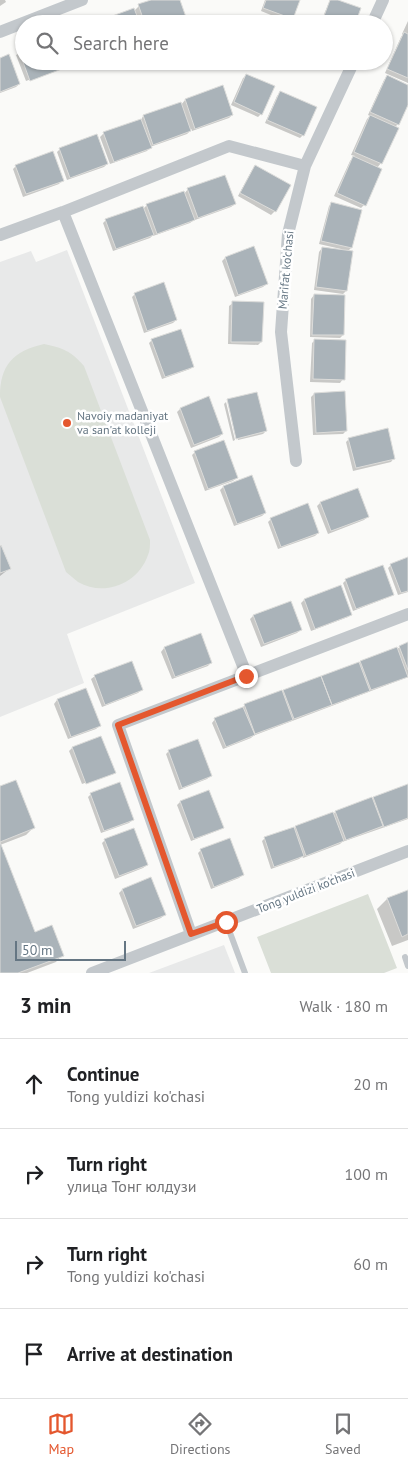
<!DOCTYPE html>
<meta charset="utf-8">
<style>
:root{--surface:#fff;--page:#f6f6f6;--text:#202124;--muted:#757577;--line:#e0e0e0;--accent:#e4572e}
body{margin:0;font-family:"PT Sans",sans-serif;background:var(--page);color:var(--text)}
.scale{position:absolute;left:15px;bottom:12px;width:111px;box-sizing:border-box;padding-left:5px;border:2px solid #657683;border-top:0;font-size:14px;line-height:18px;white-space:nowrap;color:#657683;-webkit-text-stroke:4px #fff;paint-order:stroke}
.stop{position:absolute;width:15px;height:15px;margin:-11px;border:4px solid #e4572e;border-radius:50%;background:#fff}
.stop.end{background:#e4572e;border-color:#fff;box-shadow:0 1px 5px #0008}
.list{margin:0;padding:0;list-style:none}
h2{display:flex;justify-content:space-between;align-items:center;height:65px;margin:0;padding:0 20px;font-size:21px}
h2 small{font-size:16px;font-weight:400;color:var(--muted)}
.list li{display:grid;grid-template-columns:32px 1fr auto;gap:15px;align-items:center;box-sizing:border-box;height:90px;padding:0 20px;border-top:1px solid var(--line)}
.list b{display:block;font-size:19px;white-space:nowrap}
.list p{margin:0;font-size:16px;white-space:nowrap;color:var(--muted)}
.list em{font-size:16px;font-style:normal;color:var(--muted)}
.icon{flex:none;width:28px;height:28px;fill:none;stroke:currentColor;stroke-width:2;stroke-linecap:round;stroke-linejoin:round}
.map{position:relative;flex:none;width:408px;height:973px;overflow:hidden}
.search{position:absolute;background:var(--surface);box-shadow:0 1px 4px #0004;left:15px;right:15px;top:15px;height:55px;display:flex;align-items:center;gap:12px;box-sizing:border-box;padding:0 18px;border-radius:28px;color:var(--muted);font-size:19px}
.sheet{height:425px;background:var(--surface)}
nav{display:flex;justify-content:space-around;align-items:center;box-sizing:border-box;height:70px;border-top:1px solid var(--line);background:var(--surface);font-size:14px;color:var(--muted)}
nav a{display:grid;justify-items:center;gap:2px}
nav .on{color:var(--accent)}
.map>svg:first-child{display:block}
</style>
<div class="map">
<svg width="408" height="973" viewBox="0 0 408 973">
<rect width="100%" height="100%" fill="#fafaf8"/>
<path fill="#e8e9e9" d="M67 250 195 583 67 634 84 683 0 717V262L31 251 36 262Z
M224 945 235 973H149Z"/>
<path fill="#dadfd7" d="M44 344C63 348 71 351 84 366L150 540C150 545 150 551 148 555 138 584 104 597 78 582 74 579 70 575 66 572L0 397C0 365 13 351 44 344Z
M368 894 397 968 384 973H271L257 937Z"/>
<path fill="#0003" d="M0 0H5L6 2 0 6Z
M154 0H178L186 20 180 24H96L134 11 139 6Z
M265 0H299L291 18 288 22 261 11Z
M330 0H335L354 24H320Z
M408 21V83L385 73 401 37 403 35 402 34Z
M24 51V61L66 67 64 69V67L26 81 16 55Z
M0 59 19 84 16 87 0 93Z
M247 75 261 114 258 117 231 105 243 78Z
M387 77 408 86V102L398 124 395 127 381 163 377 168 364 205 361 208 334 196 350 161 355 156 351 155 367 119 370 116 368 115 384 80Z
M280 93 303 135 300 138 265 123 277 96Z
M185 100 232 115 229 118 192 131V129L187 134 150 147 147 151 110 164 100 137 103 134 141 120 143 116 180 103 181 105Z
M60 149 107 164 104 167 67 180 57 152Z
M16 166 62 180 59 184 23 197 13 169Z
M255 167 289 185 275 211 271 215 238 196 252 170Z
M188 189 235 204 231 207 195 220V219L190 223 153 236V235L150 238 113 251 103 223 106 220 143 209 147 205 184 194Z
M332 203 360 210 351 248 347 252 346 291 343 294 314 290 319 252 322 248 340 251 341 249 319 244 329 206Z
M225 258 266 284 263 287 235 297 222 261Z
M135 294 176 320 173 323 144 333 132 297Z
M314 295 343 335 340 338 310 337 311 299Z
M233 303 261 342 258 345 228 344 229 306Z
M152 340 193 366 190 369 162 379 149 343Z
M315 340 343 379 340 383 310 382 312 343Z
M256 393 266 431 263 434 238 440 228 401H227Z
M314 394 346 431 343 434 313 435 311 397Z
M226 402 235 440 233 441 224 404Z
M180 409 222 434 219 437 191 448 177 412Z
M349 439 394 458 391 462 353 471 346 442Z
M195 452 237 477 233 481 205 491 192 455Z
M223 487 265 513 262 516 234 526 220 490Z
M357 489 367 517 364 520 328 534 317 506 320 503Z
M271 519 318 533 315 536 278 549 268 522Z
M0 547 9 569 0 576Z
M408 558V592L398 595 388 568 391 565Z
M346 580 393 594 389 597 353 611 343 583Z
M341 587 351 614 348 617 311 631 301 603 304 600Z
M253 616 300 630 297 633 261 647 250 619Z
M201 635 211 662 208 666 172 679 161 652 164 648Z
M408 644V677L253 736 251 738 223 749 212 723 215 719 241 709 245 705 397 648V649L400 647Z
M95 676 141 690 138 693 102 707 91 679Z
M86 690 99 726 96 729 68 739 54 704 57 700Z
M72 748 114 773 112 775V773L82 784 69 751Z
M169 751 210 776 207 779 179 790 166 754Z
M408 786V819L342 842 340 844 303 858 302 856 299 859 271 869 262 841 265 838 293 830 296 827 333 815 335 812Z
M0 788 33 828 26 835 0 845Z
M91 794 132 820 129 823 101 833 88 797Z
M180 802 222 827 219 830 191 841 177 805Z
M105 840 147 865 143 868 115 879 102 843Z
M0 846 34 933 62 955 56 962 27 973H0Z
M201 850 242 875 239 878 211 889 198 853Z
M122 890 164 915 161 918 133 929 119 893Z
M408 891V940L392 946 377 909 387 899Z"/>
<path fill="#aab3b9" stroke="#dcdcda" d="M151 0H180L187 20 177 24H145L138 4Z
M266 0H300L293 19 263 8Z
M330 0H338L361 8 355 24H321Z
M134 8 140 24H97L96 22Z
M404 32 408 34V78L387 69Z
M24 49V61H65L67 67 30 81 19 51Z
M9 54 20 84 0 92V58Z
M246 74 275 86 262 115 234 102Z
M387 75 408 85V105L399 125 370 112Z
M223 85 233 115 195 129 185 99Z
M280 91 317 107 304 136 267 120Z
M181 102 191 131 153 145 143 115Z
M370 115 399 128 382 164 354 152Z
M141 119 152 148 114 162 103 132Z
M97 134 108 164 70 178 59 148Z
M53 151 64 181 26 194 15 165Z
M353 156 382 169 366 206 337 193Z
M255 165 291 185 276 212 240 193Z
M225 175 236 204 198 218 187 188Z
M184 191 195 220 157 234 146 204Z
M331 202 362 210 352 248 321 241Z
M143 206 154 235 116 249 105 219Z
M254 246 268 284 238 295 225 257Z
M322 247 353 251 347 291 316 287Z
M164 282 177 320 147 331 134 293Z
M314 294 345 295 344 335H312Z
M232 301 264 302 262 342H231Z
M181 329 194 367 165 377 151 339Z
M314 339 346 340 345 380 313 379Z
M345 391 347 431 316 433 314 393Z
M257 392 267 431 236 439 227 399Z
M209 396 223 434 194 445 180 408Z
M388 428 395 459 356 468 348 438Z
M224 440 238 478 208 489 194 451Z
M252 475 266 513 237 524 223 486Z
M358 488 369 517 331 531 320 502Z
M308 503 319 533 281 547 270 518Z
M1 545 11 569 0 573V546Z
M408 557V591L401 593 390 564Z
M383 565 394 595 356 609 345 579Z
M341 585 352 615 315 629 304 599Z
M291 601 302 630 264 644 253 615Z
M201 633 212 663 175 677 164 647Z
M408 642V670L399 646Z
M397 647 408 677 371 690 360 661Z
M132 661 143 690 105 705 94 675Z
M359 662 370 691 332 705 321 676Z
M321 676 332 705 294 719 283 690Z
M86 688 101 726 71 737 57 699Z
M282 690 293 720 255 734 244 704Z
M243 707 255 735 226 747 214 718Z
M101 736 116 773 86 784 72 747Z
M198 739 212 776 182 788 168 750Z
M16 780 35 828 0 842V786Z
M120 782 134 820 104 831 90 793Z
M408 784V818L384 827 373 797Z
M209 790 224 828 194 839 180 801Z
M372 797 383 826 346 840 335 811Z
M333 812 344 841 306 856 295 826Z
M294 827 304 856 274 867 264 837Z
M134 828 148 865 119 876 104 839Z
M230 838 244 875 214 887 200 849Z
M0 842 35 932 52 925 64 956 18 973H0Z
M151 877 166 915 136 926 122 889Z
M408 890V934L402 937 387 898Z"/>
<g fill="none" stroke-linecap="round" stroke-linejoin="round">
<path stroke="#c3c8cc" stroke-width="6" d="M226 922 245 973
M405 957 408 966"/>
<path stroke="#c3c8cc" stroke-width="12" d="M372 24 383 0
M0 32 82 0
M63 212 247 676
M0 235 63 212 229 146 305 166
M296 461 281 332 288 234 305 166 354 61
M191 934 118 725 408 614
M92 973 408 851"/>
</g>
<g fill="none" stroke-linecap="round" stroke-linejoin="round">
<path stroke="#e4572e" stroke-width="6" d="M226 922 191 934 118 725 246 676"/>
</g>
<circle fill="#e4572e" stroke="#fff" stroke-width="2" cx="67" cy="423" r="5"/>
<g text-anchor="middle" stroke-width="5" stroke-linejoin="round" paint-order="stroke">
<g font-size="12" fill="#657683" stroke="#fff">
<text transform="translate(286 270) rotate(-85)" y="4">Marifat ko'chasi</text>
<text transform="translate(306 891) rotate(-21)" y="4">Tong yuldizi ko'chasi</text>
</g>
<g font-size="12" fill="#657683" stroke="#fff" text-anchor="start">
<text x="77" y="420">Navoiy madaniyat<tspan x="77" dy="14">va san'at kolleji</tspan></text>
</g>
</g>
</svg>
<div class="scale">50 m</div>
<div class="stop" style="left:226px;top:922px"></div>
<div class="stop end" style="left:246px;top:676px"></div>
<div class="search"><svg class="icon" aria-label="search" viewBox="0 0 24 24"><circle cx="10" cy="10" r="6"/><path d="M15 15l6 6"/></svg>Search here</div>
</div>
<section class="sheet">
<h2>3 min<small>Walk · 180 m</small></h2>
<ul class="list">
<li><svg class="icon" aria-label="ahead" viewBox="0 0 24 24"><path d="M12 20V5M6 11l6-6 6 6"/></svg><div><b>Continue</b><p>Tong yuldizi ko'chasi</p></div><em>20 m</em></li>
<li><svg class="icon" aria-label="right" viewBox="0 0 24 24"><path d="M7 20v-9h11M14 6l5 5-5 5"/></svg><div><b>Turn right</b><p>улица Тонг юлдузи</p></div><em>100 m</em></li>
<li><svg class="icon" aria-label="right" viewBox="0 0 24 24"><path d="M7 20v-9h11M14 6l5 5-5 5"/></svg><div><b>Turn right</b><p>Tong yuldizi ko'chasi</p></div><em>60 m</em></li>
<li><svg class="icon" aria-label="arrive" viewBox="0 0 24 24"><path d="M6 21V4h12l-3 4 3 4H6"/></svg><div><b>Arrive at destination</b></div></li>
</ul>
</section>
<nav>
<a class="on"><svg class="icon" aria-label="map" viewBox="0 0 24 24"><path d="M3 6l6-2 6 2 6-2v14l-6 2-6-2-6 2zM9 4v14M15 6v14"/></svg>Map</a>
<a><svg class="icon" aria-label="directions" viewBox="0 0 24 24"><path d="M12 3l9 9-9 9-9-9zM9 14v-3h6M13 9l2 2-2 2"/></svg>Directions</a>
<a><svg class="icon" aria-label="saved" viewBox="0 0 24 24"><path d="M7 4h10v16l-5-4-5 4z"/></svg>Saved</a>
</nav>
